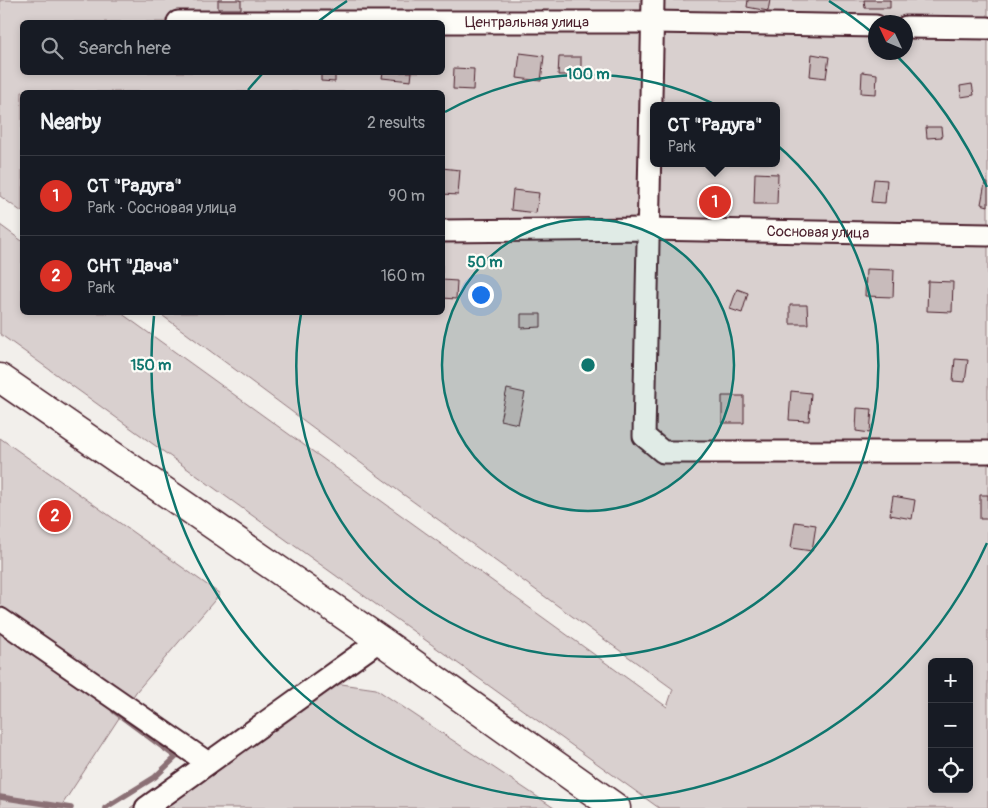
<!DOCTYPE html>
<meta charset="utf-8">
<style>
:root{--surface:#171b24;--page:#242831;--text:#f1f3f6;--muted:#9ea1a6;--line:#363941;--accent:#d93025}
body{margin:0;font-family:Pangolin,sans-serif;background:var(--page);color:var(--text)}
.controls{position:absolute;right:15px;bottom:15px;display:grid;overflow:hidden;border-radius:8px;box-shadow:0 2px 8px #0003}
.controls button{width:45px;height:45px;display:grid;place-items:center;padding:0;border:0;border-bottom:1px solid var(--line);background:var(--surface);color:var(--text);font:25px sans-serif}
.compass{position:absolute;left:868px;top:15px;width:45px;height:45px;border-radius:50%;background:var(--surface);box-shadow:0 2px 8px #0003;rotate:314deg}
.you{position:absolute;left:480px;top:294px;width:18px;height:18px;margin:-12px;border:4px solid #fff;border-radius:50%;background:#1a73e8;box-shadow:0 0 0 8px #1a73e833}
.badge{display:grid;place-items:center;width:32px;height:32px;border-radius:50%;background:var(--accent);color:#fff;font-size:16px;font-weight:700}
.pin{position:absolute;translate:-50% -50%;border:2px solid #fff;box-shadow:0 1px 5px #0006}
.popup{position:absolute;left:650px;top:102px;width:130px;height:65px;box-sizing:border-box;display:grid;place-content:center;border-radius:8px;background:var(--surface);filter:drop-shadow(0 1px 4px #0005);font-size:16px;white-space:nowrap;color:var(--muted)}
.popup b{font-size:19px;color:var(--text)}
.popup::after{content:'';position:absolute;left:50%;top:100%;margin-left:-10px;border:10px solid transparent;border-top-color:var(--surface)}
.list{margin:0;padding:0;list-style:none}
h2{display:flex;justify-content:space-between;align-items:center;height:65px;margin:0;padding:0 20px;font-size:21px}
h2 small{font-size:16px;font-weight:400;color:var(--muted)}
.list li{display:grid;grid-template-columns:32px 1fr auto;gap:15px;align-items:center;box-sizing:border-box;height:80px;padding:0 20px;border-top:1px solid var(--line)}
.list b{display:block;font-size:19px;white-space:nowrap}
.list p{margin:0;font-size:16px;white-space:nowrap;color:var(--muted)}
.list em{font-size:16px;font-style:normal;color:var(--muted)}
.icon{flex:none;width:28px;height:28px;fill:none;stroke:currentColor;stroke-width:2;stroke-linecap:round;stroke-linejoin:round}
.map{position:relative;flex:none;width:988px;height:808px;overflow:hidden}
.search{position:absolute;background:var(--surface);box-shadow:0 2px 8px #0003;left:20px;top:20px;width:425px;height:55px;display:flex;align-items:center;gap:12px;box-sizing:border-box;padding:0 18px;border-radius:8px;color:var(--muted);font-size:19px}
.panel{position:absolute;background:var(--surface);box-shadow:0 2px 8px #0003;left:20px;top:90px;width:425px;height:225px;border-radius:8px}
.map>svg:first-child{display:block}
</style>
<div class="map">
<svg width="988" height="808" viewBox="0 0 988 808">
<rect width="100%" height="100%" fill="#f2efeb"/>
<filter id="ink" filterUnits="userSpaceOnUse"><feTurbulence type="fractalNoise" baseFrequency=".02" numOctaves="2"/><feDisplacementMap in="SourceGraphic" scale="10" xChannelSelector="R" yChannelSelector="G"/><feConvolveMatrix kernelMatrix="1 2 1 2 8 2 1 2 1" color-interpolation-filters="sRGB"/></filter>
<g filter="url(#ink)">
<path fill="#d9d0cf" stroke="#92787d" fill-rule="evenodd" d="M0 0H988V808H659L0 334V225L22 241V312L121 313 667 707 673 689 400 492 159 313 442 312V92H22V212L0 196ZM22 22H442V72H22ZM876 22H906V52H876ZM654 106H776V163H654ZM932 662H969V789H932Z
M0 438 220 594 136 692 60 808H0Z
M307 679 376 689 554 808H130Z"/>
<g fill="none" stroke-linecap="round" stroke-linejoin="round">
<path stroke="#8b6f75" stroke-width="5.5" d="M0 797 71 808
M105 808 155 777 176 757 114 711"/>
</g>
<path fill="#c8bbbb" stroke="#4a1f2b" d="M218 0H241V9H218Z
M748 0H770L768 11 747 7Z
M864 0H890V8H865Z
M520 53 544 56 541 81 517 78Z
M812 54 829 57 826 78 810 76Z
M559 57H581V75H558Z
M454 68 474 69 473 90 453 89Z
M321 72H335V82L321 81Z
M383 72H412L411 81 382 78Z
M862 72 877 74 876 94 861 93Z
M972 84 974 95 961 97 960 86Z
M926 127H941L942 137 927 138Z
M442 168 460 170 458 195 442 194Z
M755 173 778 174 777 204H754Z
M874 179 887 180 885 203 871 202Z
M985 183H988V206L981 204Z
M513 190 539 193 536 213 511 210Z
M866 269 894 270 893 297 865 296Z
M442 280 457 281 456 299 442 298Z
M928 281 953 282 952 312 927 311Z
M737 289 748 293 742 313 730 309Z
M790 305H807L808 324H790Z
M521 314H541V327L521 328Z
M955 359 968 360 965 382 953 381Z
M507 389 525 393 518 424 500 420Z
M791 391 811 393 809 421 789 420Z
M722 396H744V423H722Z
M857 408 872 409 870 433 856 431Z
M980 495H988V519H980Z
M893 496 915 500 912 519 890 515Z
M795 522 816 525 812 551 791 548Z"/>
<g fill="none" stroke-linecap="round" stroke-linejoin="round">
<g stroke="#4a1f2b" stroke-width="25">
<g id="minor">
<path d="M653 0 644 436 663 452H988"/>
<path id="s1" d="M178 22H653L876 26"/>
<path d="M906 27 988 28"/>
<path id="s2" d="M442 231 648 229 988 235"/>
<path d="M0 619 208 763"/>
<path d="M146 808 380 640"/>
</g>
</g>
<g stroke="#4a1f2b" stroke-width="31">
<path id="secondary" d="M0 378 380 640 616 808"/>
</g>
<use href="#minor" stroke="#fdfcf7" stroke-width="21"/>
<use href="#secondary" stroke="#fdfcf7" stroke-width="28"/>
</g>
</g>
<circle cx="588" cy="365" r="146" fill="#0f766e" fill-opacity=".12"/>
<g fill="none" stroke="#0f766e" stroke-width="2.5">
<circle cx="588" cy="365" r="146"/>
<path d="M445 112A291 291 0 1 1 301 314"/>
<path d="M987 543A437 437 0 0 1 154 316M248 90A437 437 0 0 1 263 73M319 21A437 437 0 0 1 347 1M829 1A437 437 0 0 1 875 35M894 53A437 437 0 0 1 987 187"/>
</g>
<g text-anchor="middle" stroke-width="4.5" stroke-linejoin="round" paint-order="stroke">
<g font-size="15" fill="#4a1f2b" stroke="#fdfcf7">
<text dy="5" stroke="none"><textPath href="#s1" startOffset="349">Центральная улица</textPath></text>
<text dy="5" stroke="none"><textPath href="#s2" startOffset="376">Сосновая улица</textPath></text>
</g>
</g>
<circle cx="588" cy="365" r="8" fill="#0f766e" stroke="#fdfcf7" stroke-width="2.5"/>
<g font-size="15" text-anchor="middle" font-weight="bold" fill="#0f766e" stroke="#fdfcf7" stroke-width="4.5" stroke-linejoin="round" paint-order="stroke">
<text x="588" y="79">100 m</text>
<text x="485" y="267">50 m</text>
<text x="151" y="370">150 m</text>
</g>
</svg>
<div class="controls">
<button>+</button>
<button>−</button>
<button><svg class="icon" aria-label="locate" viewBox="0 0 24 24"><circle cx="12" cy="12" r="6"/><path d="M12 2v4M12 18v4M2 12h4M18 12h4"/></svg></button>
</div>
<svg class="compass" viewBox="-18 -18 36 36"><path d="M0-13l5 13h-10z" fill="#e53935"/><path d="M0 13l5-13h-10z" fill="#9ea1a6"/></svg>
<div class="you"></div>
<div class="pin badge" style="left:715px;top:202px">1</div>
<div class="popup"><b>СТ &quot;Радуга&quot;</b>Park</div>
<div class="pin badge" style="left:55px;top:516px">2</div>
<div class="search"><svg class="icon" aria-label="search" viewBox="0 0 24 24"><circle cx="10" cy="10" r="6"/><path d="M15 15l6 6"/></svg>Search here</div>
<section class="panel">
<h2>Nearby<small>2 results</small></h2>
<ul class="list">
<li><span class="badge">1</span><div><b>СТ &quot;Радуга&quot;</b><p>Park · Сосновая улица</p></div><em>90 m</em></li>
<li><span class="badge">2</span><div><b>СНТ &quot;Дача&quot;</b><p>Park</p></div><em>160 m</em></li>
</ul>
</section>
</div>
